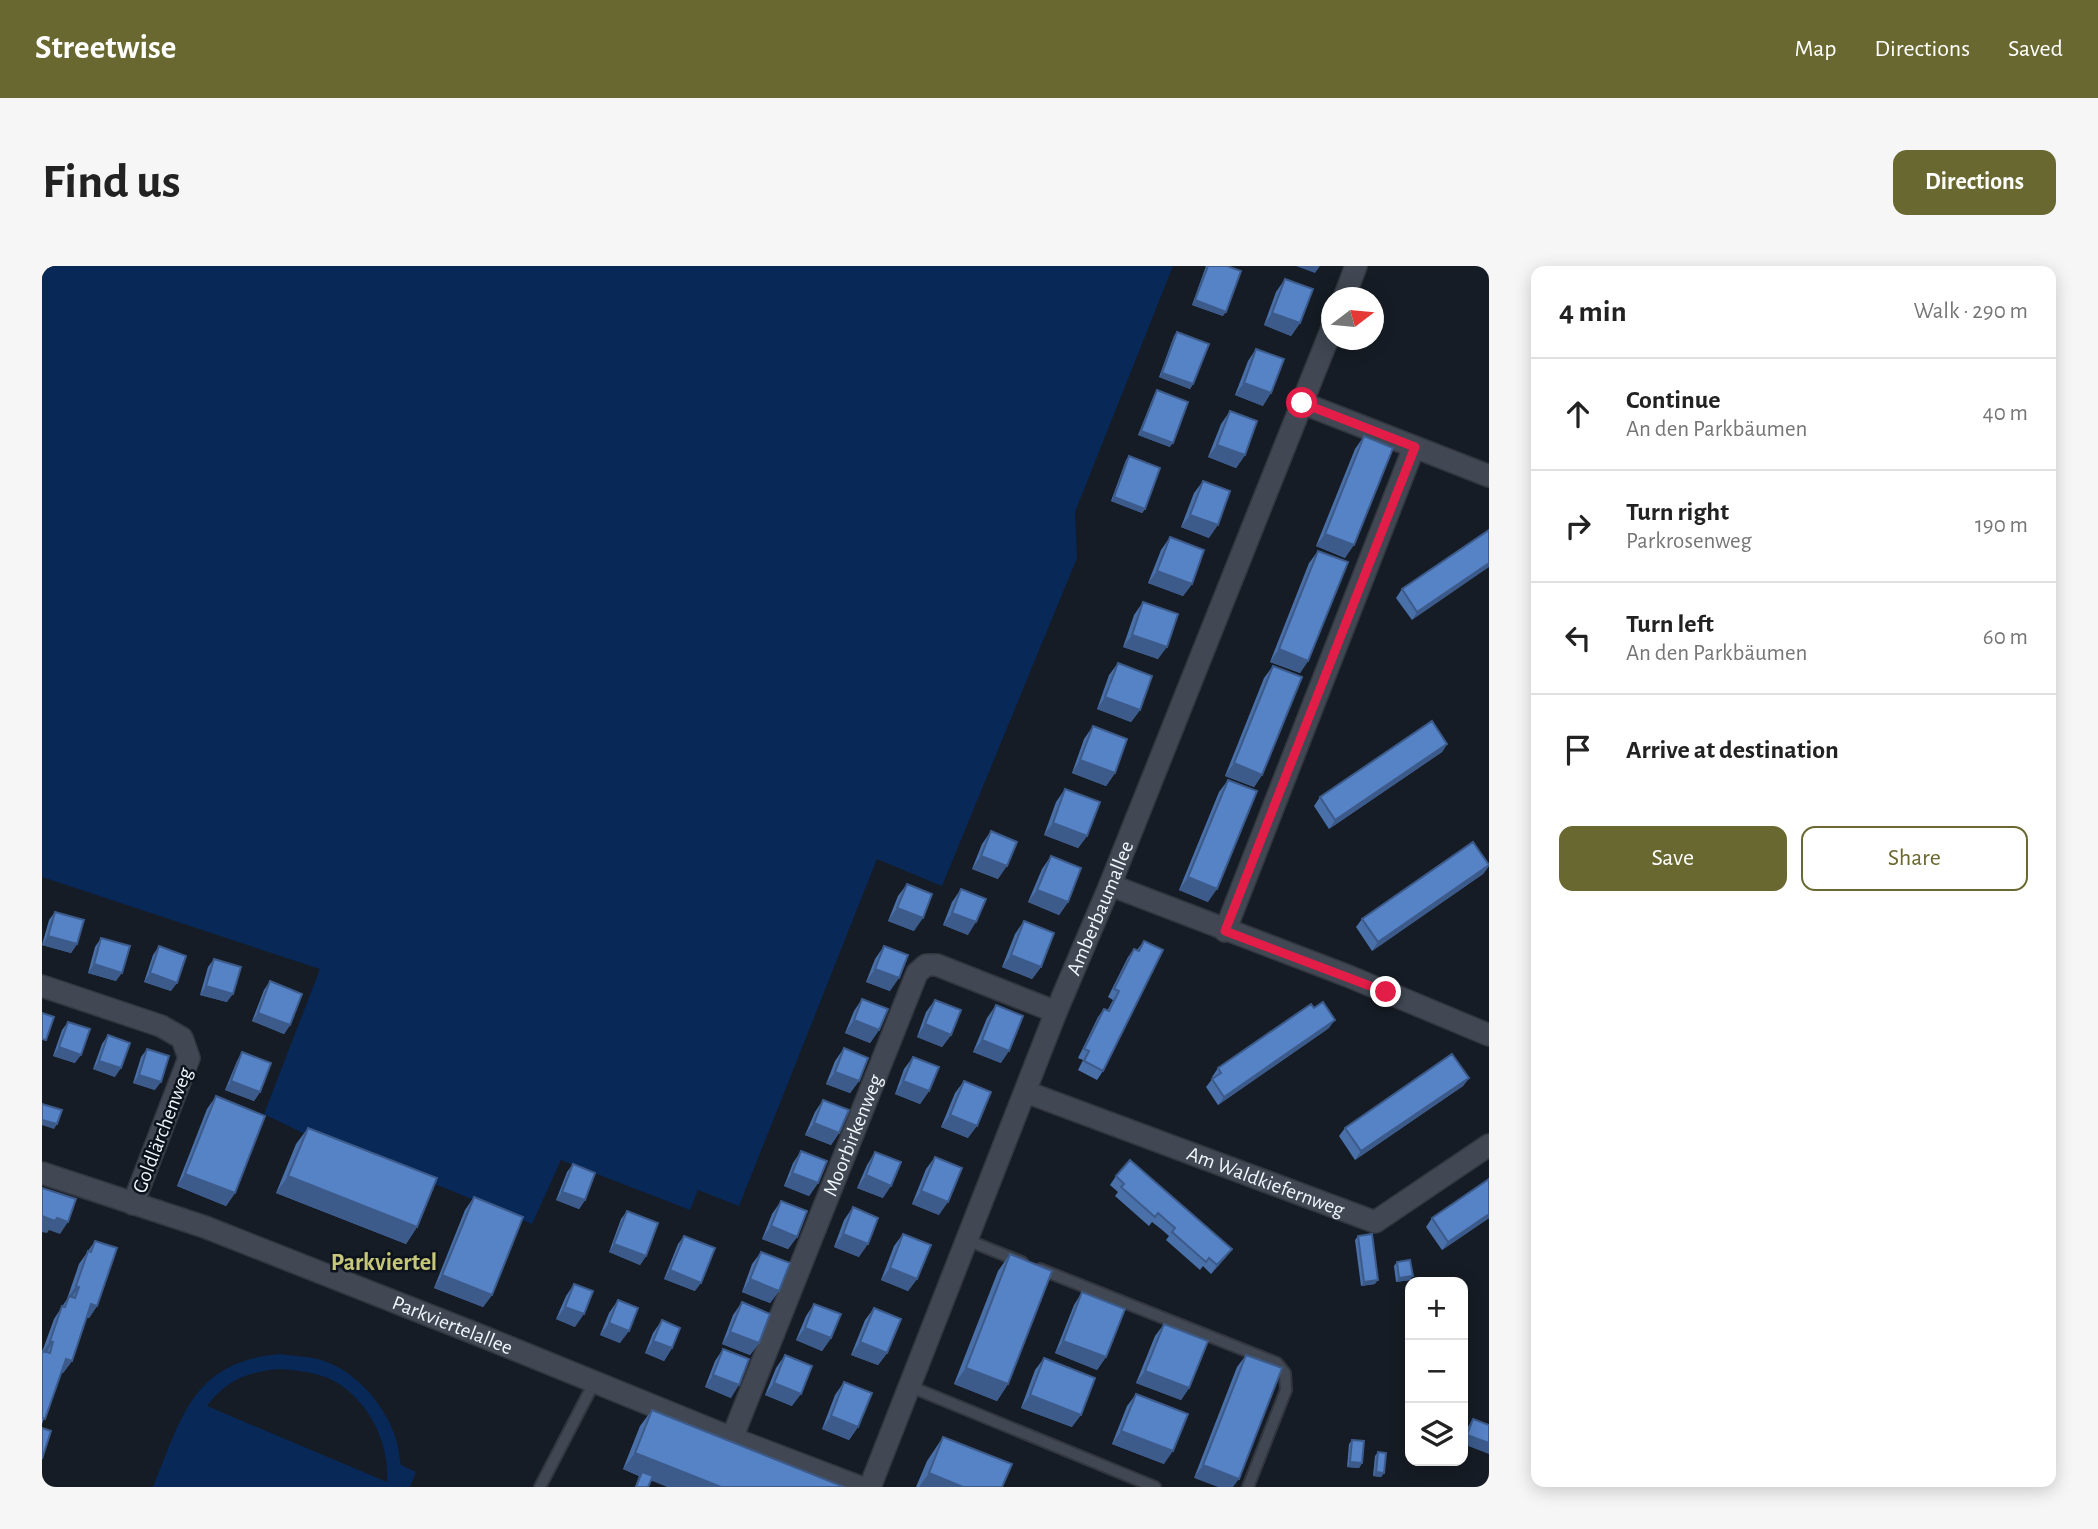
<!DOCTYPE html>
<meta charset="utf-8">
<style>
:root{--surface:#fff;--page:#f6f6f6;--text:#222;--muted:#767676;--line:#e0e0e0;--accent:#696830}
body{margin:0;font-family:"Alegreya Sans",sans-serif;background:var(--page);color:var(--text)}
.controls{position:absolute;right:21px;bottom:21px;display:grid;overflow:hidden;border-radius:14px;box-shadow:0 4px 18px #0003}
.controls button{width:63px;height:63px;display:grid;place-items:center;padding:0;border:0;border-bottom:2px solid var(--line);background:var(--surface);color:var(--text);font:35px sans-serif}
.compass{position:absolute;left:1279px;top:21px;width:63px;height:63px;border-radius:50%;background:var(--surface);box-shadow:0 4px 18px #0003;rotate:74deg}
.stop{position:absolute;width:21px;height:21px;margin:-16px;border:5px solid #e11d48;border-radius:50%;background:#fff}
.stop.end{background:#e11d48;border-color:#fff;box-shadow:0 2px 7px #0008}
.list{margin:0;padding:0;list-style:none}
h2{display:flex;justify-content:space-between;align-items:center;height:91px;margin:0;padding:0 28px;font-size:30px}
h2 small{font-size:23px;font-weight:400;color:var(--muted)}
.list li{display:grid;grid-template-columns:46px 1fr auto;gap:21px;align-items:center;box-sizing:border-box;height:112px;padding:0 28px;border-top:2px solid var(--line)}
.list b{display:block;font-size:26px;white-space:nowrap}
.list p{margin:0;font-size:23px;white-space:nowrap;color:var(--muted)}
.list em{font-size:23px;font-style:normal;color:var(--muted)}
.actions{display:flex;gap:14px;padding:21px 28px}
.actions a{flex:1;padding:16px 0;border:2px solid var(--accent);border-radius:14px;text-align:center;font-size:24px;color:var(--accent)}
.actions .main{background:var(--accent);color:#fff}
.icon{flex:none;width:38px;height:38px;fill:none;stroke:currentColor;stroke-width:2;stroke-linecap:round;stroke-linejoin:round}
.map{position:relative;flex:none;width:1447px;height:1221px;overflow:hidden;border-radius:14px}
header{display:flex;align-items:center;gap:42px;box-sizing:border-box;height:98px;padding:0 35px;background:var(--accent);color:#fff}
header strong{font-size:33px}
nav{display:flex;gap:38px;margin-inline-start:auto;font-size:24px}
.intro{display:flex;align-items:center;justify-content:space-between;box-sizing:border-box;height:168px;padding:0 42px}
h1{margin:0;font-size:49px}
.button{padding:18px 32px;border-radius:14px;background:var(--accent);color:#fff;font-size:24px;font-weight:700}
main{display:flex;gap:42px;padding:0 42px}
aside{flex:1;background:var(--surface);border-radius:14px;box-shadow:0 4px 18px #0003}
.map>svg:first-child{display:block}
</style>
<header>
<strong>Streetwise</strong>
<nav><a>Map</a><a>Directions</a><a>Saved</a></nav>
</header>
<div class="intro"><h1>Find us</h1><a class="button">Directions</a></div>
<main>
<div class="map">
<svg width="1447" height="1221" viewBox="0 0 1447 1221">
<rect width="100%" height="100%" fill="#161c25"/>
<path fill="#082858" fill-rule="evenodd" d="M0 0H1131L1033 246 1035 292 900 620 835 593 697 940 656 924 648 944 519 894 490 958 398 920 271 872 222 848 278 703 0 611Z
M238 1088C250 1090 263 1090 276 1093 310 1102 340 1135 352 1167 356 1177 357 1189 359 1199L374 1206 368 1221H111C140 1151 150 1096 238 1088ZM238 1103C254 1104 271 1106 286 1112 324 1129 348 1175 345 1216L165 1140C183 1115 207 1105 238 1103Z"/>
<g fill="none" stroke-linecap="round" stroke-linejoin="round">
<g stroke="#33363e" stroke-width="14">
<path id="service" d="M925 974 980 996
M998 1003 1235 1097 1243 1107 1244 1124 1206 1221
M867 1120 1113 1221
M498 1221 553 1115"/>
</g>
<g stroke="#33363e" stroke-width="24">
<g id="minor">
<path d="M1302 32 1314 0"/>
<path d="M1260 137 1447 210"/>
<path d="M1068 619 1306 710 1447 769"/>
<path d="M1183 665 1372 181"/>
<path d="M0 720 119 760 140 772 147 792 91 938"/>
<path id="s1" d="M984 826 1333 956 1447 879"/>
<path id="s2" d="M0 907 163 961 442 1071 690 1172 818 1221"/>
<path id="s3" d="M690 1172 875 707 884 699H895L1014 746"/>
<path id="s4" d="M828 1221 1014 746 1068 619 1290 62"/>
</g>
</g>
<use href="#service" stroke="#414853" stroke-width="10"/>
<use href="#minor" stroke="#414853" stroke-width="21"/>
</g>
<path fill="#4a70aa" d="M1164 0H1185L1181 50 1150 39Z
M1243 13 1258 57 1249 70 1222 59 1234 26Z
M1135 66 1151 118 1148 123 1117 111 1132 70Z
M1214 83 1221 140 1193 129 1206 95Z
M1115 124 1128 181 1096 169 1112 129Z
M1188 145 1203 189 1194 202 1166 191 1179 158Z
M1322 170 1303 292 1274 280 1313 183Z
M1087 190 1103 243 1100 247 1069 235 1084 194Z
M1161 215 1167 272 1139 261 1152 227Z
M1447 264 1370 354 1354 332 1360 323Z
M1128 271 1150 318 1141 330 1106 317 1119 284Z
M1276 285 1266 395 1258 407 1228 396 1267 297Z
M1101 336 1116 393 1081 381 1092 349Z
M1076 397 1098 444 1089 456 1055 443 1067 409Z
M1231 400 1220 509 1212 521 1183 510 1222 412Z
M1051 460 1073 507 1064 520 1030 507 1042 473Z
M1405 478 1400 486 1287 563 1272 540 1278 531Z
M1186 514 1166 636 1137 624 1177 526Z
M1023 523 1045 570 1036 582 1002 569 1014 536Z
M949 565 956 613 930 603 940 578Z
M1009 590 1026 636 1017 649 986 636 1000 603Z
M1447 600 1441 608 1330 685 1314 661 1320 653Z
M865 618 872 665 846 655 856 630Z
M919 623 926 669 901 659 910 636Z
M13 646 35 678 29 687 0 679 7 654Z
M982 655 999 701 990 713 960 701 973 668Z
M59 672 74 715 46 707 53 681Z
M1102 675 1061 805 1055 814 1036 804 1041 794 1036 792 1056 751 1062 743 1065 745 1071 734 1066 731 1086 691 1092 683 1095 684Z
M117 680 129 725 102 716 111 689Z
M842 680 848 725 824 716 833 693Z
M172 693 185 736 158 729 166 701Z
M228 715 248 759 242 768 210 755 222 724Z
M820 733 837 764 828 777 803 767 812 745Z
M893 734 909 769 900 781 875 771 884 746Z
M954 739 959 797 931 786 945 752Z
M26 756 33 797 11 790 20 764Z
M1287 762 1176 839 1164 821 1171 812 1170 811 1176 802Z
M66 769 73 811 51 803 60 778Z
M802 782 817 815 808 827 784 818 793 795Z
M105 783 113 824 91 817 99 791Z
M200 786 218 826 212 835 183 824 195 795Z
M871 791 887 825 878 838 853 828 862 803Z
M1427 812 1421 820 1313 894 1297 870 1303 862Z
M922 815 926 872 899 861 913 827Z
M174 830 193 927 184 940 135 920 165 843Z
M781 834 797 867 789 879 763 869 773 846Z
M266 862 375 961 364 978 234 927 254 878Z
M759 885 776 917 767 930 742 920 751 897Z
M833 886 841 932 815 922 825 899Z
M893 891 897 949 870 938 884 903Z
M531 898 543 934 537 943 514 934 525 906Z
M1074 910 1184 991 1169 1008 1161 1000 1158 1004 1124 974 1127 970 1119 963 1110 956 1107 960 1073 930 1076 926 1068 919Z
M1447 913V952L1400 984 1384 961 1390 952Z
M432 931 450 1029 441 1041 392 1022 423 944Z
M739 935 755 971 746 983 720 973 730 948Z
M811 941 817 991 792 981 802 954Z
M585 945 604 990 598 999 567 986 579 953Z
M861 968 875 1013 866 1025 839 1014 852 980Z
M642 970 653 1025 622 1013 636 978Z
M1316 970 1333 1018 1319 1020 1313 974Z
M53 975 55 1040 47 1052H44L30 1095 21 1107 19 1106 0 1158V1086L12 1053 25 1033 37 998Z
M719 986 737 1025 728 1037 700 1026 710 998Z
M968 988 966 1118 955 1135 912 1118 956 1005Z
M1355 996 1368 1014 1354 1016 1352 1000Z
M532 1018 533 1061 514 1053 524 1030Z
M1040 1026 1064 1091 1055 1104 1013 1087 1032 1039Z
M576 1034 578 1077 558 1069 567 1047Z
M700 1036 717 1077 708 1089 680 1078 691 1049Z
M772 1038 789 1072 780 1085 754 1074 764 1050Z
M832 1042 845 1087 836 1099 809 1089 823 1054Z
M620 1054 630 1082 622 1095 603 1087 611 1067Z
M1122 1058 1147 1122 1139 1134 1094 1117 1113 1070Z
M681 1083 689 1132 663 1121 673 1095Z
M743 1089 750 1140 723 1129 734 1102Z
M1204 1089 1240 1102 1152 1212 1195 1101Z
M1002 1092 1030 1161 979 1142 993 1104Z
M802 1116 816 1161 807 1174 780 1163 793 1129Z
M1094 1128 1122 1198 1070 1178 1085 1140Z
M610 1144 609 1214 606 1221H593L597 1210 581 1203 598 1160Z
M1431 1153 1447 1159 1421 1178V1174L1426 1161Z
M901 1171 960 1221H874L885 1195Z
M1310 1174 1320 1197 1317 1202 1305 1201 1307 1178Z
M1336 1186 1342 1207 1339 1211 1331 1210 1333 1190Z"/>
<path fill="#3c5b8b" d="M1254 0H1278L1273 7Z
M1153 34 1184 46 1181 50 1150 39Z
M1230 47 1258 57 1249 70 1222 59Z
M1120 107 1151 118 1148 123 1117 111Z
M1202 117 1229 127 1221 140 1193 129Z
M1099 165 1131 177 1128 181 1096 169Z
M1175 179 1203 189 1194 202 1166 191Z
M1072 231 1103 243 1100 247 1069 235Z
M1148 249 1176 259 1167 272 1139 261Z
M1283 268 1312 279 1303 292 1274 280Z
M1447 297V301L1370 354 1375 346Z
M1115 305 1150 318 1141 330 1106 317Z
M1090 369 1125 381 1116 393 1081 381Z
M1237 383 1266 395 1258 407 1228 396Z
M1063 431 1098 444 1089 456 1055 443Z
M1405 478 1400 486 1287 563 1293 554Z
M1038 494 1073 507 1064 520 1030 507Z
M1192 497 1220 509 1212 521 1183 510Z
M1011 557 1045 570 1036 582 1002 569Z
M939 590 965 600 956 613 930 603Z
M1447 600 1441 608 1330 685 1336 676Z
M1146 611 1175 623 1166 636 1137 624Z
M995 624 1026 636 1017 649 986 636Z
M855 642 881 652 872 665 846 655Z
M910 647 934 656 926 669 901 659Z
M6 670 35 678 29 687 0 679Z
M969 689 999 701 990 713 960 701Z
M52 698 80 707 74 715 46 707Z
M833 703 857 712 848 725 824 716Z
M108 707 135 717 129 725 102 716Z
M164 720 191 728 185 736 158 729Z
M216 747 248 759 242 768 210 755Z
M812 754 837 764 828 777 803 767Z
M1293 754 1287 762 1176 839 1182 831Z
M883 758 909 769 900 781 875 771Z
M940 774 967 785 959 797 931 786Z
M17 781 39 789 33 797 11 790Z
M57 795 79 802 73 811 51 803Z
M793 806 817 815 808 827 784 818Z
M97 809 119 816 113 824 91 817Z
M1427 812 1421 820 1313 894 1319 885Z
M189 815 218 826 212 835 183 824Z
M861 815 887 825 878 838 853 828Z
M908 849 935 860 926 872 899 861Z
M0 854 15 858 12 863 0 859Z
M772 857 797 867 789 879 763 869Z
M750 907 776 917 767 930 742 920Z
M143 908 193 927 184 940 135 920Z
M824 909 849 920 841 932 815 922Z
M246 910 375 961 364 978 234 927Z
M879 925 906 936 897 949 870 938Z
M520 926 543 934 537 943 514 934Z
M1447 948V952L1400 984 1406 976Z
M0 950 15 952 26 956 18 968 7 964 5 967 0 966Z
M729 960 755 971 746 983 720 973Z
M801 968 826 978 817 991 792 981Z
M572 978 604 990 598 999 567 986Z
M1190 983 1184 991 1169 1008 1175 999Z
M848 1002 875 1013 866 1025 839 1014Z
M628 1004 659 1017 653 1025 622 1013Z
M400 1009 450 1029 441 1041 392 1022Z
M1371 1010 1368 1014 1354 1016 1357 1012Z
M708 1013 737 1025 728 1037 700 1026Z
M1336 1014 1333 1018 1319 1020 1322 1016Z
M34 1020 37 1021 28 1034 27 1030 25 1033Z
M49 1038 55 1040 47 1052 40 1050Z
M523 1041 542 1048 533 1061 514 1053Z
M567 1057 587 1065 578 1077 558 1069Z
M763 1062 789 1072 780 1085 754 1074Z
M688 1066 717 1077 708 1089 680 1078Z
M8 1075 11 1076 3 1089 0 1087Z
M611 1075 630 1082 622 1095 603 1087Z
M1021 1075 1064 1091 1055 1104 1013 1087Z
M818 1076 845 1087 836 1099 809 1089Z
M24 1093 30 1095 21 1107 15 1105Z
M924 1102 966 1118 955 1135 912 1118Z
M1103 1105 1147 1122 1139 1134 1094 1117Z
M671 1109 697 1119 689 1132 663 1121Z
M732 1117 759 1128 750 1140 723 1129Z
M988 1129 1039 1149 1030 1161 979 1142Z
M789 1150 816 1161 807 1174 780 1163Z
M1079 1165 1131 1185 1122 1198 1070 1178Z
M1425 1169 1447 1177V1188L1421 1178V1175Z
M593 1187 679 1221H625L598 1210 600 1206 597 1210 581 1203Z
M1308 1196 1320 1197 1317 1202 1305 1201Z
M1161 1199 1197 1213 1191 1221H1176L1152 1212Z
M1334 1206 1342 1207 1339 1211 1331 1210Z
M887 1207 921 1221H877Z"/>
<path fill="#5682c6" stroke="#3c5b8b" stroke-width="2" d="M1166 0H1185L1199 5 1184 46 1153 34Z
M1243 13 1271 23 1258 57 1230 47Z
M1135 66 1167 78 1151 118 1120 107Z
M1214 83 1242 93 1229 127 1202 117Z
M1115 124 1146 136 1131 177 1099 165Z
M1188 145 1215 155 1203 189 1175 179Z
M1322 170 1351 182 1312 279 1283 268Z
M1087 190 1118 202 1103 243 1072 231Z
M1161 215 1188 225 1176 259 1148 249Z
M1447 264V297L1375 346 1360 323Z
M1128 271 1162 284 1150 318 1115 305Z
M1276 285 1306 296 1266 395 1237 383Z
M1101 336 1136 348 1125 381 1090 369Z
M1076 397 1110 410 1098 444 1063 431Z
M1231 400 1260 411 1220 509 1192 497Z
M1390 455 1405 478 1293 554 1278 531Z
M1051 460 1085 473 1073 507 1038 494Z
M1186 514 1215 525 1175 623 1146 611Z
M1023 523 1058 536 1045 570 1011 557Z
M949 565 975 576 965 600 939 590Z
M1431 576 1447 599 1336 676 1320 653Z
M1009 590 1039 602 1026 636 995 624Z
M865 618 890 628 881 652 855 642Z
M919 623 944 633 934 656 910 647Z
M13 646 42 654 35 678 6 670Z
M982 655 1012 667 999 701 969 689Z
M59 672 88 680 80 707 52 698Z
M1102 675 1121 684 1061 805 1042 795 1047 785 1042 783 1062 743 1067 745 1077 725 1072 723 1092 683 1097 685Z
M117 680 144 690 135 717 108 707Z
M842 680 866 689 857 712 833 703Z
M172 693 199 701 191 728 164 720Z
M228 715 260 728 248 759 216 747Z
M820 733 846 743 837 764 812 754Z
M893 734 919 744 909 769 883 758Z
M1281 736 1293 754 1182 831 1170 813 1179 807 1176 802 1269 738 1272 742Z
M954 739 981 750 967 785 940 774Z
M0 747 12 751 4 774 0 773Z
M26 756 48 763 39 789 17 781Z
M66 769 88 777 79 802 57 795Z
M802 782 826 792 817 815 793 806Z
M105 783 127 790 119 816 97 809Z
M200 786 229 797 218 826 189 815Z
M1410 788 1427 812 1319 885 1303 862Z
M871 791 897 801 887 825 861 815Z
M922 815 949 826 935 860 908 849Z
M174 830 223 850 193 927 143 908Z
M781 834 807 844 797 867 772 857Z
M0 838 20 844 15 858 0 854Z
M266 862 395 912 375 961 246 910Z
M759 885 785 895 776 917 750 907Z
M833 886 859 896 849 920 824 909Z
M893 891 920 902 906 936 879 925Z
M1088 894 1190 983 1175 999 1167 992 1164 996 1130 966 1133 962 1125 955 1116 947 1113 951 1079 921 1082 918 1074 910Z
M531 898 553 907 543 934 520 926Z
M1447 913V948L1406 976 1390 952Z
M0 922 34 933 26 956 15 952 13 955 0 950Z
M432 931 481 951 450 1029 400 1009Z
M739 935 765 945 755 971 729 960Z
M811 941 836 952 826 978 801 968Z
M585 945 616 957 604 990 572 978Z
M861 968 889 979 875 1013 848 1002Z
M1330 968 1336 1014 1322 1016 1316 970Z
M642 970 673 982 659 1017 628 1004Z
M53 975 75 982 55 1040 49 1038 30 1095 24 1093 3 1153 0 1152V1088L1 1085 8 1087 11 1076 8 1075 20 1040 23 1041 27 1030 33 1032 37 1021 34 1020 46 985 49 986Z
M719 986 748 997 737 1025 708 1013Z
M968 988 1010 1005 966 1118 924 1102Z
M1368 994 1371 1010 1357 1012 1355 996Z
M532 1018 551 1025 542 1048 523 1041Z
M1040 1026 1083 1043 1064 1091 1021 1075Z
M576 1034 596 1042 587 1065 567 1057Z
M700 1036 728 1048 717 1077 688 1066Z
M772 1038 799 1048 789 1072 763 1062Z
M832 1042 859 1053 845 1087 818 1076Z
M620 1054 638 1062 630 1082 611 1075Z
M1122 1058 1166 1075 1147 1122 1103 1105Z
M681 1083 707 1093 697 1119 671 1109Z
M743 1089 770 1100 759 1128 732 1117Z
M1204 1089 1240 1102 1197 1213 1161 1199Z
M1002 1092 1053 1112 1039 1149 988 1129Z
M802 1116 830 1127 816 1161 789 1150Z
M1094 1128 1146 1148 1131 1185 1079 1165Z
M610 1144 802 1221H679L593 1187Z
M1431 1153 1447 1159V1177L1425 1169Z
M0 1162 9 1165 0 1193Z
M901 1171 970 1198 960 1221H921L887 1207Z
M1310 1174 1322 1175 1320 1197 1308 1196Z
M1336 1186 1344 1187 1342 1207 1334 1206Z
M600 1206 611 1210 606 1221H594Z"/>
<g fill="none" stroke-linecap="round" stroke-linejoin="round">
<path stroke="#e11d48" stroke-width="9" d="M1260 137 1373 181 1183 665 1344 726"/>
</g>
<g text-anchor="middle" stroke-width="5" stroke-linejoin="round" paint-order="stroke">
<g font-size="21" fill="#f1f5fc" stroke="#0d131c">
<text dy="7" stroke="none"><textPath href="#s4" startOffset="623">Amberbaumallee</textPath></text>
<text transform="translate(120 864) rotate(-69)" y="7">Goldlärchenweg</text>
<text dy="7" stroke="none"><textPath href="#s3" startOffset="326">Moorbirkenweg</textPath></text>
<text dy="7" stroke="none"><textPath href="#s1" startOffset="256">Am Waldkiefernweg</textPath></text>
<text dy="7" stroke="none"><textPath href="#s2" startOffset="438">Parkviertelallee</textPath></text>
</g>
<g font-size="24" font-weight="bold" fill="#c7c77a" stroke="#0d131c">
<text x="342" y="1004">Parkviertel</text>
</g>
</g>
</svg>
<div class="controls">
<button>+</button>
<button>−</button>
<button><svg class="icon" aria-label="layers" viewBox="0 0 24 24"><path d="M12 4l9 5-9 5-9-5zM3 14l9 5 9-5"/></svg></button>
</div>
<svg class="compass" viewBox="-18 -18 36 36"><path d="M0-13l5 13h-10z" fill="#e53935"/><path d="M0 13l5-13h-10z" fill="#767676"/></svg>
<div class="stop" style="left:1260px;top:137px"></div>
<div class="stop end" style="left:1344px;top:726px"></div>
</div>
<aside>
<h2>4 min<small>Walk · 290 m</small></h2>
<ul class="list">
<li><svg class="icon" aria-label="ahead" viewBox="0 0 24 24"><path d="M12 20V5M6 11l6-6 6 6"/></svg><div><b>Continue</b><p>An den Parkbäumen</p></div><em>40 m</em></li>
<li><svg class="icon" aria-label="right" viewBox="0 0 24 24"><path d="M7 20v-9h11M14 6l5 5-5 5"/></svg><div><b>Turn right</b><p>Parkrosenweg</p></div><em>190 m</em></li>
<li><svg class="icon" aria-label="left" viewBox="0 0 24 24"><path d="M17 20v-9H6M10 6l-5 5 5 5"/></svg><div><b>Turn left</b><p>An den Parkbäumen</p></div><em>60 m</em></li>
<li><svg class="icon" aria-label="arrive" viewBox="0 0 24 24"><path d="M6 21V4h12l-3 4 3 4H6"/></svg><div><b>Arrive at destination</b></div></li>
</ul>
<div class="actions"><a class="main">Save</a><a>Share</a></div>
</aside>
</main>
